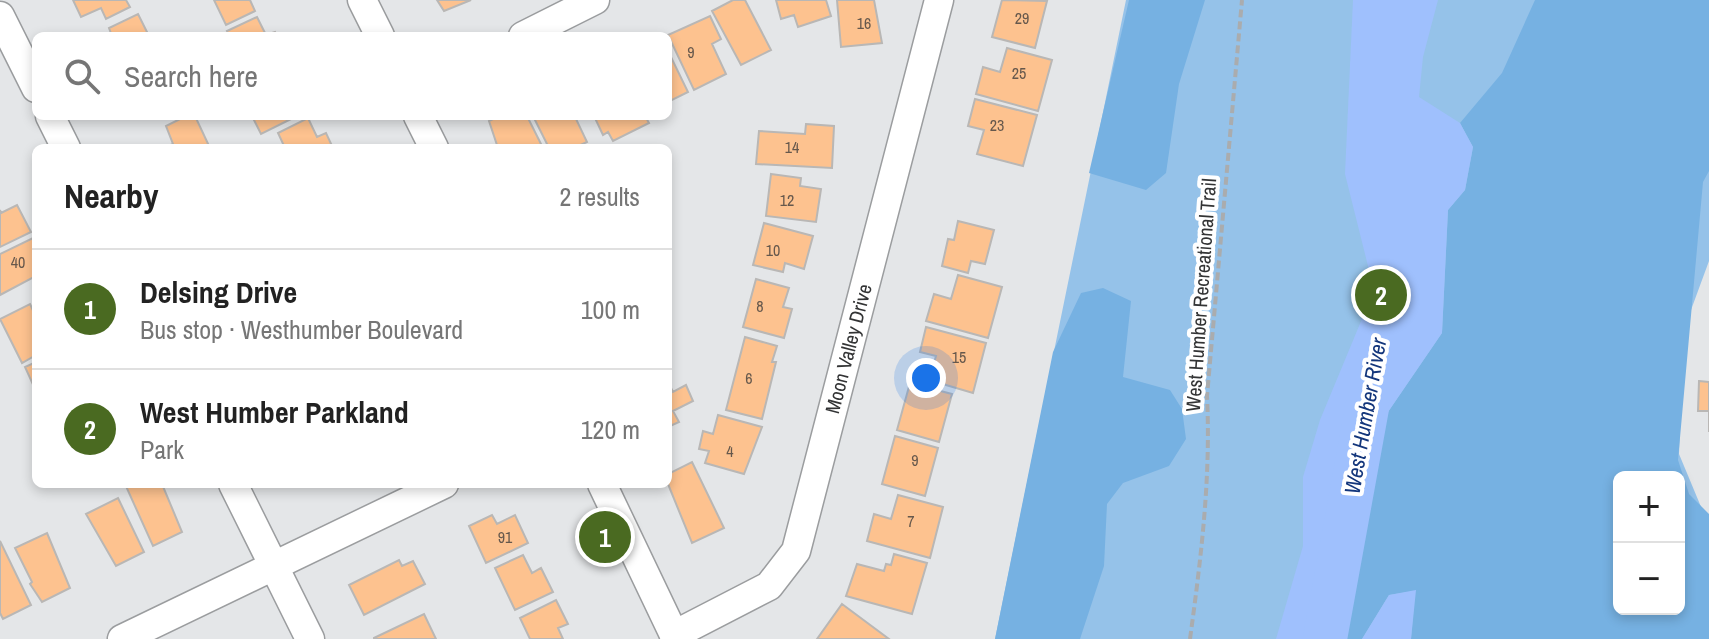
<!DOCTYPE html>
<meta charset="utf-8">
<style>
:root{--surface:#fff;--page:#f6f6f6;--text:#222;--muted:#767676;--line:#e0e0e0;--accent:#4a6a21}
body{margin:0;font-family:"Archivo Narrow",sans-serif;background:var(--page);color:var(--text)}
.controls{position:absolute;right:24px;bottom:24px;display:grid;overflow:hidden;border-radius:12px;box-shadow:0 4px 12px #0003}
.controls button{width:72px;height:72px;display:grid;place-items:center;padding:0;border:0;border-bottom:2px solid var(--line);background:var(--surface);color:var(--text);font:40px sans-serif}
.you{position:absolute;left:926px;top:378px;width:28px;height:28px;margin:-20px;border:6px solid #fff;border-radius:50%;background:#1a73e8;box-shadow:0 0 0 12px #1a73e833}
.badge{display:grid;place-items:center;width:52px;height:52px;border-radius:50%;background:var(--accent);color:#fff;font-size:26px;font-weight:700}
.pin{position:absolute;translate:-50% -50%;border:4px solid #fff;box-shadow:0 2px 8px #0006}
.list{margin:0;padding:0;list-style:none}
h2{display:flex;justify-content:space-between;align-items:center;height:104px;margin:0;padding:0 32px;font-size:34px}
h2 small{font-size:26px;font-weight:400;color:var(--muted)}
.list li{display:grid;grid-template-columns:52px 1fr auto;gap:24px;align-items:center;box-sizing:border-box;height:120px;padding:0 32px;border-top:2px solid var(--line)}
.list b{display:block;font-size:30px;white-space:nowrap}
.list p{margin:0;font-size:26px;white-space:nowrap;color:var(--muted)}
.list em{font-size:26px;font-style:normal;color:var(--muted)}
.icon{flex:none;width:44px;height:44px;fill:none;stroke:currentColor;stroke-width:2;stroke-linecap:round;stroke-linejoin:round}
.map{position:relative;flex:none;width:1709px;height:639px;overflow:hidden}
.search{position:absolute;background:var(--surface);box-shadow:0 4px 12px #0003;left:32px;top:32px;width:640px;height:88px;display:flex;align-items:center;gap:20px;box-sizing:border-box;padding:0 28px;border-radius:12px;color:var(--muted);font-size:30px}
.panel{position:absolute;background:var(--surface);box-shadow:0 4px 12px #0003;left:32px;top:144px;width:640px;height:344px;border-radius:12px}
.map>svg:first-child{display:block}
</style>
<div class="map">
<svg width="1709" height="639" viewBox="0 0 1709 639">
<rect width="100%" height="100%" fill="#e4e6e8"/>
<path fill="#95c2e9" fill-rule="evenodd" d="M1126 0H1709V261L1684 329 1679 454 1709 526V639H995ZM1619 477H1679V609H1619Z"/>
<path fill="#76b1e2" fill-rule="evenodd" d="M1129 0H1205L1179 84 1166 173 1146 190 1089 173Z
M1535 0H1709V171L1703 182 1678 460 1689 494 1709 514V639H1411L1415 591 1389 595 1362 639H1332L1330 574 1360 453 1442 333 1448 210 1465 190 1473 147 1460 123 1502 73ZM1619 477H1679V609H1619Z
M1103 288 1131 301 1123 377 1170 390 1182 409 1186 439 1169 466 1123 483 1107 504 1104 566 1080 639H995L1053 352 1081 293Z"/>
<path fill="#9fc0fd" d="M1353 0H1438L1423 57 1419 97 1460 123 1473 147 1465 190 1448 210 1442 333 1360 453 1330 574 1332 639H1276L1303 546V477L1320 420 1374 290 1345 174Z
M1416 590 1411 639H1362L1389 595Z"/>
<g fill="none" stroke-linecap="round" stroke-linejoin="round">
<path stroke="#9fc0fd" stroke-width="44" d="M1325 639 1367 408"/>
</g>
<path fill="#fdc28f" stroke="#b9b7b5" stroke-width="2" d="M73 0H126L130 7 106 19 101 8 81 17Z
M214 0H250L255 11 226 25Z
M437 0H471L444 11Z
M733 0H745L771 50 741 65 712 11Z
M776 0H826L831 16 798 27 794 15 781 19Z
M837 0H874L882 43 841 47Z
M1002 0 1047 1 1035 48 992 37Z
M138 14 149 36H112L109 28Z
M710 16 721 39 712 44 726 74 694 90 668 35Z
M257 17 266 35 275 32 277 36H230L227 31Z
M1007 48 1052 60 1038 111 976 94 983 67 1000 72Z
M668 51 688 92 668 102Z
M975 99 1037 115 1023 166 977 154 984 130 968 126Z
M186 116H195L210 148H163L173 144 166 126Z
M252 116H297L261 134Z
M499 116H527L543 148H498L489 121Z
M533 116H582L576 119 587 142 574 148H549Z
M594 116H645L649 123 613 141 608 132 603 135Z
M308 118 317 137 326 133 333 148H285L278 133Z
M806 124 834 126 832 168 756 164 759 131 805 134Z
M771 174 801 178 800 186 821 189 816 222 766 216Z
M17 205 31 232 0 247V210L1 213Z
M958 221 994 230 985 264 971 261 968 273 942 266 948 239 954 240Z
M764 223 813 236 804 269 785 263 783 272 753 265Z
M33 238 36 276 0 295V254Z
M958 275 1002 287 988 338 926 321 934 294 951 299Z
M756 279 789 288 783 307 792 309 784 338 743 327Z
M30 304 36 317V355L22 363 0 319Z
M926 327 986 343 973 393 929 380 936 356 920 352Z
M745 337 777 346 772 362H776L762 419 726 410Z
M36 362V391L25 367Z
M1699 381 1709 382V432V411H1698Z
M668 382 673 392 686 385 693 401 673 411 679 422 668 427Z
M910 383 952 394 939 442 897 430Z
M718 415 762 427 744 474 705 463 709 451 699 449 703 431 713 434Z
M895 436 938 448 925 496 882 484Z
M692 462 724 528 692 543 668 484V474Z
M125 484H162L182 532 153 546Z
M898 495 943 507 930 558 867 541 874 514 891 519Z
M118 498 144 552 116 566 86 514Z
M492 515 497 524 515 515 528 543 486 563 469 526Z
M47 533 70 588 42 602 30 584 32 582 15 548Z
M0 541 31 605 3 619 0 613Z
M894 554 927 563 912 614 846 596 857 564 884 571 886 564 891 565Z
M523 555 532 573 541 568 553 592 515 610 495 568Z
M399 560 402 566 413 561 425 584 364 615 349 585Z
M556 600 568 624 558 628 563 639H530L520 618Z
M842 604 889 639H817Z
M424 614 436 639H374V638Z"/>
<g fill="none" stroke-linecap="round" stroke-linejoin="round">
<g stroke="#9b9d9f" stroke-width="31">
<g id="street">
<path d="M362 0 380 36"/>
<path d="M0 16 36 88"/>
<path d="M523 36 595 0"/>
<path d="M50 116 66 148"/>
<path d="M418 116 434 148"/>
<path d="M233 484 310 639"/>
<path d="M602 484 676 639"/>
<path id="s1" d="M674 635 769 586 796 551 939 0"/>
<path d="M122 639 444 484"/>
</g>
</g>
<path stroke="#aaacae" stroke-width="4" stroke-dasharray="8 4" stroke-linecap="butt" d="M1190 639C1201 558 1211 478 1207 396L1242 0"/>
<use href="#street" stroke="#fff" stroke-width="28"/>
</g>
<g text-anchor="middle" stroke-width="8" stroke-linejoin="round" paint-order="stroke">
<g font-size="16" fill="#66584c">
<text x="1022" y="24">29</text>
<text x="864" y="29">16</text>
<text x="691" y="58">9</text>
<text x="1019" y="79">25</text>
<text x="997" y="131">23</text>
<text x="792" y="153">14</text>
<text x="787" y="206">12</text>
<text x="773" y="256">10</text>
<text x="18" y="268">40</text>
<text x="760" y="312">8</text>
<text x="959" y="363">15</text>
<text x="749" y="384">6</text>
<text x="730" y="457">4</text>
<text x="915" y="466">9</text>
<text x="911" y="527">7</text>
<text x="505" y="543">91</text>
</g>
<g font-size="20" fill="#333435" stroke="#fff">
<text transform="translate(1201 295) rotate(-86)" y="7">West Humber Recreational Trail</text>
<text dy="7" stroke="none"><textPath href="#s1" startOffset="360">Moon Valley Drive</textPath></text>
</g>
<g font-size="22" font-style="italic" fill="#13367b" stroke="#fff">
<text transform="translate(1365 416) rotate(-80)" y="8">West Humber River</text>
</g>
</g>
</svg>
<div class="controls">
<button>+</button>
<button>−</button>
</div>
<div class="you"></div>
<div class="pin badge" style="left:605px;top:537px">1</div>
<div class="pin badge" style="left:1381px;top:295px">2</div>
<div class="search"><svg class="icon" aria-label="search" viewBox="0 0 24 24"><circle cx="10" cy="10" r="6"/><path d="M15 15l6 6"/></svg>Search here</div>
<section class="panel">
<h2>Nearby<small>2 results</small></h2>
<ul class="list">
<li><span class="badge">1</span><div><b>Delsing Drive</b><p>Bus stop · Westhumber Boulevard</p></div><em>100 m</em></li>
<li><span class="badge">2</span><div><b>West Humber Parkland</b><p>Park</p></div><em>120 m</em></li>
</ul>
</section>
</div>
